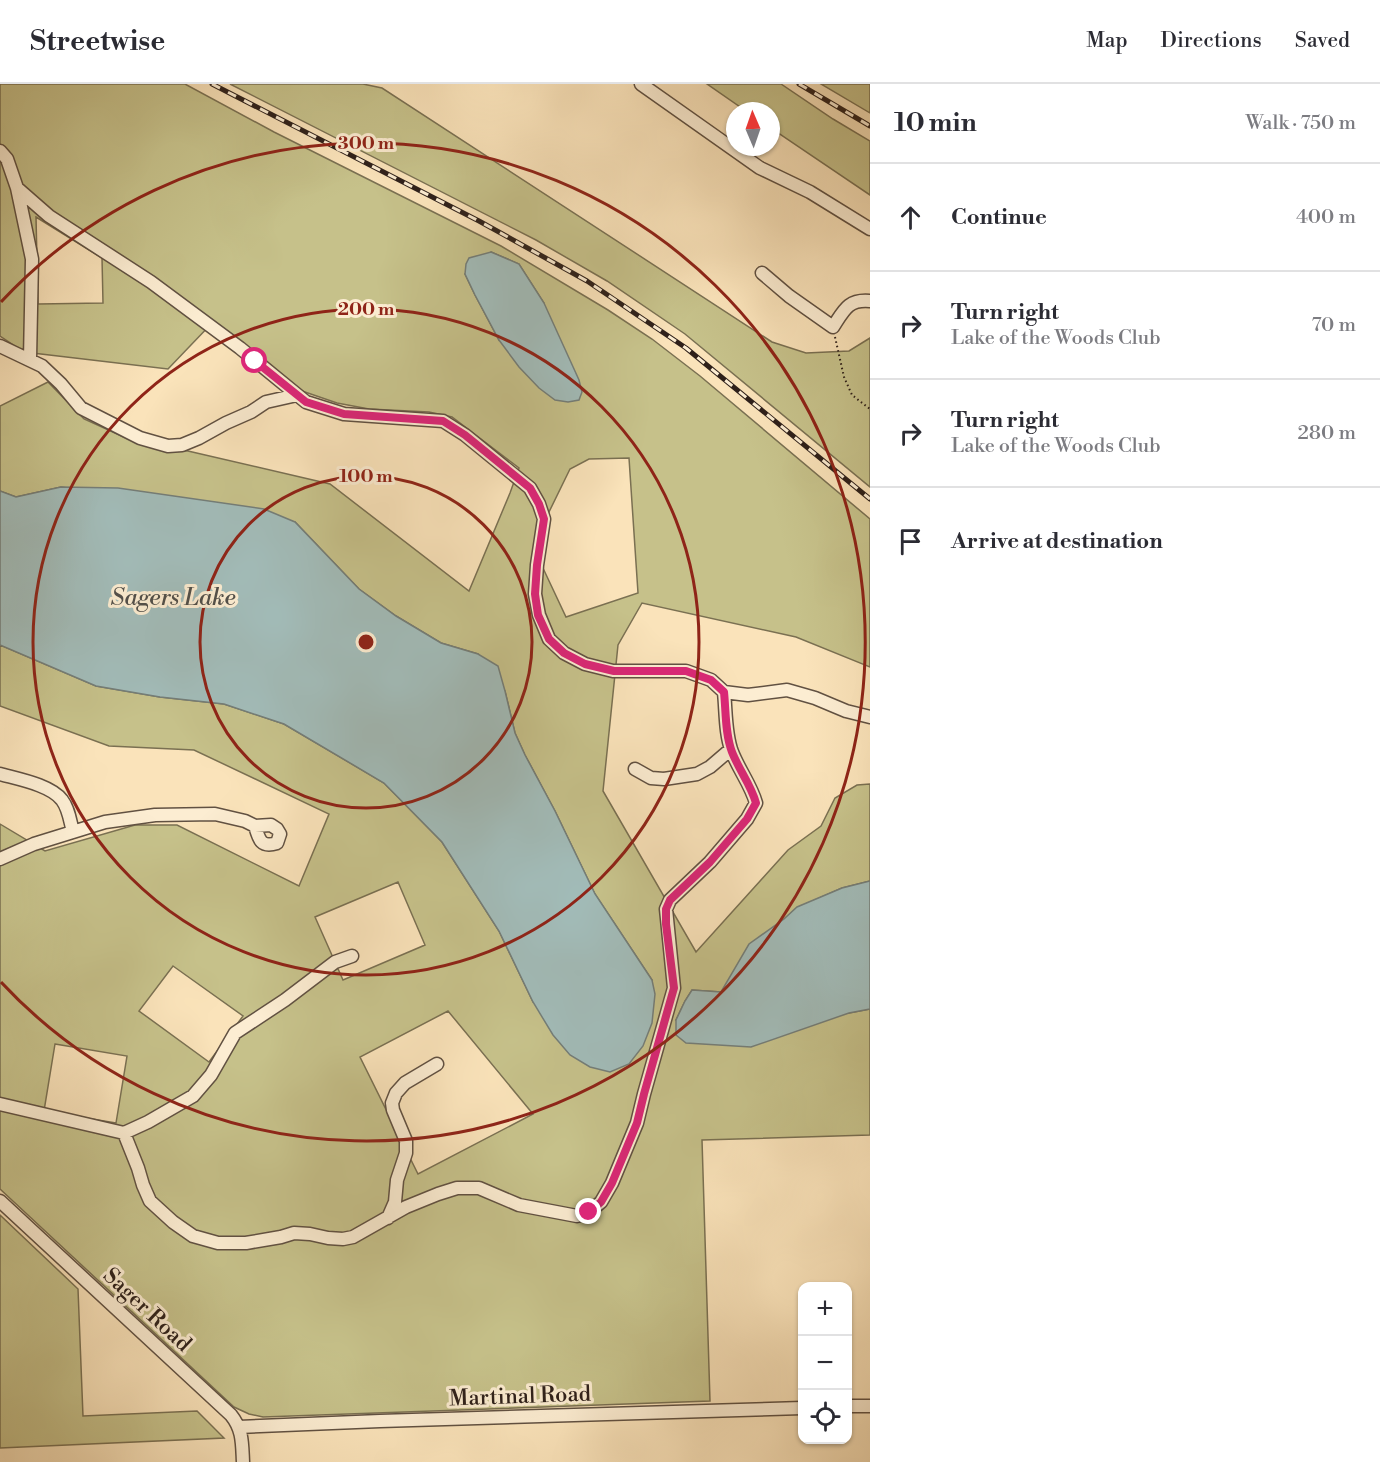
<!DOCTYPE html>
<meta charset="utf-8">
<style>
:root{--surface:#fff;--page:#f7f7f7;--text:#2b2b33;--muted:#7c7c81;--line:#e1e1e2}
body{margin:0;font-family:"Libre Bodoni",serif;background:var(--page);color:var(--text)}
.controls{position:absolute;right:18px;bottom:18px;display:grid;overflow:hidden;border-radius:12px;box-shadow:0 2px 4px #0004}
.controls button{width:54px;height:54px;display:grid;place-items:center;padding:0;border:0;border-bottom:2px solid var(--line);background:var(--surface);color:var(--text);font:30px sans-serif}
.compass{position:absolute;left:726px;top:18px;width:54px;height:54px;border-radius:50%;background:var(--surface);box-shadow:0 2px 4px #0004;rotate:358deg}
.stop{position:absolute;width:18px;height:18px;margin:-14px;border:4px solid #db2777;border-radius:50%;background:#fff}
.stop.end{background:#db2777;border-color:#fff;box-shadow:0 2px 6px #0008}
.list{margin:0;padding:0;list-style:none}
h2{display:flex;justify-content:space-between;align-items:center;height:78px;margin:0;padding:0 24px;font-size:26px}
h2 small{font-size:20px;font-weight:400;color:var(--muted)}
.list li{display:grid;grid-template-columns:39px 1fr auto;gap:18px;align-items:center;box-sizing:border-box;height:108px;padding:0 24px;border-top:2px solid var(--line)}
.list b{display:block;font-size:22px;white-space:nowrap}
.list p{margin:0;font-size:20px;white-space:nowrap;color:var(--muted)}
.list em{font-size:20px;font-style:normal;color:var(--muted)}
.icon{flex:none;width:33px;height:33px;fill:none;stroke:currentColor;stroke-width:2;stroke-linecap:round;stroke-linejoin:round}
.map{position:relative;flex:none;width:870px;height:1378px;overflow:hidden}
header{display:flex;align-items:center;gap:36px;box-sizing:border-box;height:84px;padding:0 30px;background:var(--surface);border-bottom:2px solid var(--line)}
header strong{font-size:28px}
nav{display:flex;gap:33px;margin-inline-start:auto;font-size:21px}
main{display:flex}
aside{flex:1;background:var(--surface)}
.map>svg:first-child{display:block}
</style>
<header>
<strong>Streetwise</strong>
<nav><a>Map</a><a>Directions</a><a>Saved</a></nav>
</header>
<main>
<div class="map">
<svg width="870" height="1378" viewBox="0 0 870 1378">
<rect width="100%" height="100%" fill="#fae3ba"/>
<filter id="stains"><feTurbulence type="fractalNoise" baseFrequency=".00333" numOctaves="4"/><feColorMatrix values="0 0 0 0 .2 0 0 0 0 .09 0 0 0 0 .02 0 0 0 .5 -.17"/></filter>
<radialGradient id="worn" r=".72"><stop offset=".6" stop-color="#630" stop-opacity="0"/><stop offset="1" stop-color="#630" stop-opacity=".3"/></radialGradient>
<path fill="#c6c18a" stroke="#7a7052" stroke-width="1.5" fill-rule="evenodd" d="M0 0H185L274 48 501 162 608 226 652 255 700 292 870 435V583L796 553 642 519 618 561 603 707 696 868 788 766 821 742 835 714 857 701 870 700V797L842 804 797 824 784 835 721 908 692 906 685 917 676 936 849 929 870 925V1051L702 1056 710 1317 263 1333 249 1330 234 1323 0 1105V740L45 767 135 741H177L299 802 329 730 194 666 109 662 0 622V561L96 602 160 613 224 620 284 640 384 699 442 758 499 847 533 918 652 896 595 810 555 727 525 671 515 649 505 607 478 570 441 559 396 532 359 505 295 438 61 403 16 413 0 407V322L48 298 84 335 137 359 188 367 330 400 469 507 510 409 519 384 452 333 429 328 369 325 337 319 302 307 213 238 168 285 24 268 0 252ZM36 133 102 174 103 219 38 220ZM491 168 519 180 544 219 499 256 475 211 465 190ZM629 374 638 509 566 533 542 482 549 428 570 385 589 375ZM398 798 425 861 343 896 315 833ZM173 882 243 932 209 978 139 927ZM448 927 533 1030 418 1090 360 973ZM55 960 127 972 116 1039 44 1027Z
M230 0H363L382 4 772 258 806 269 849 267 870 254V403L685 250 607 197 536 156Z
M707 0H781L833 35 870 57V111L771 44V27H746Z
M821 0H870V29Z
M0 1131 78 1205 83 1332 197 1327 224 1354 0 1364Z"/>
<path fill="#a2bcb9" stroke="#747e79" stroke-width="1.5" d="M491 168 519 180 544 219 579 296 582 308 579 316 568 318 555 316 539 304 519 283 499 256 475 211 465 190 466 180 469 174Z
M61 403 118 404 264 425 295 438 359 505 396 532 441 559 478 570 498 582 505 607 515 649 525 671 555 727 595 810 652 896 655 910 652 939 643 962 629 980 610 988 590 983 570 971 553 951 533 918 499 847 442 758 384 699 284 640 224 620 160 613 96 602 0 561V407L16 413Z
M870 797V925L849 929 751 963 686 959 676 951V936L685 917 692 906 721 908 749 860 784 835 797 823 842 804Z"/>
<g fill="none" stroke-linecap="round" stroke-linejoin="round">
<g stroke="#615142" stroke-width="15">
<path id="minor" d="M641 0 760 84 810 108 870 145
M0 67 7 75 17 104 32 175 30 275
M17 104 49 132 151 198 240 264 306 318 344 330 443 337 465 351 530 404 539 420 544 435 537 481 535 510 539 531 549 555 564 569 585 580 613 587H686L711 596 724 608 748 611 787 606 815 614 846 627 870 633
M762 189 789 212 833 243C844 226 848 215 870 217
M0 262 42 282 61 300 81 324 140 354 168 362 182 361 199 354 226 339 251 328 266 318 297 311
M635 685 651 694 664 695 697 690 710 683 731 665
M0 690C18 695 51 701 62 716 69 725 70 737 73 748
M0 775 34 760 105 738 155 731 215 730 245 737 255 742 271 741 277 745 280 750 277 759C261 764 259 756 255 742
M0 1020 124 1049 148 1038 193 1012 211 991 235 949 285 916 335 878 352 872
M124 1049 138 1084 143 1101 150 1117 173 1138 193 1152 218 1159H246L281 1153 294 1149 310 1150 328 1154 343 1155 353 1153 406 1123 438 1110 457 1104H479L519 1121 577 1132 589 1128 601 1118 612 1099 637 1039 644 1010 670 918 674 904 666 825 670 816 710 778 747 735 756 719C751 701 739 686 732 668 725 650 726 627 724 608
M0 1117 231 1331C243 1346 242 1359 243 1378
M388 1134 395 1118 397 1096 406 1069V1057L393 1026 392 1019 396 1009 405 999 437 980
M848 1322H870
M239 1343 380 1337 802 1324"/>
</g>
<path stroke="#2e201a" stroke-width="2" stroke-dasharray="1.5 3" stroke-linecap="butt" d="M835 253 844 293 852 311 870 325"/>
<use href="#minor" stroke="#fcedd2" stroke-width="12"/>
<g stroke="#2e201a" stroke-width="5">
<path id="rail" d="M212 0 479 137 587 197 686 264 870 415
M799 0 870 42"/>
</g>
<use href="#rail" stroke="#fcedd2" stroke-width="3" stroke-dasharray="9" stroke-linecap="butt"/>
</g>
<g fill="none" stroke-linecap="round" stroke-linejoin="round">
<path stroke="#db2777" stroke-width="8" d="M255 277 306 318 344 330 443 337 465 351 530 404 539 420 544 435 537 481 535 510 538 531 549 555 564 569 585 580 614 587H686L711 596 724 608C726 627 725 650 732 668 739 686 751 701 756 719L747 735 710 778 670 816 666 825V840L674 904 670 918 644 1010 637 1039 612 1099 601 1118 589 1128"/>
</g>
<g fill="none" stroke="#8f2418" stroke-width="3">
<circle cx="366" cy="558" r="166"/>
<circle cx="366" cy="558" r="333"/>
<path d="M1 218A499 499 0 1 1 1 898"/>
</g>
<g text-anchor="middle" stroke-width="6" stroke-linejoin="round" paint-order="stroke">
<g font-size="22" fill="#2e201a" stroke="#fcedd2">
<text transform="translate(148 1225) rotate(43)" y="8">Sager Road</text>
<text transform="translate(520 1311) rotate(-2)" y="8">Martinal Road</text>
</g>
<g font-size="24" font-style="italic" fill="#514f4a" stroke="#fcedd2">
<text x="173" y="521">Sagers Lake</text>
</g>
</g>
<circle cx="366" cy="558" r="9" fill="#8f2418" stroke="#fcedd2" stroke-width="3"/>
<g font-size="18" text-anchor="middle" font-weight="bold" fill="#8f2418" stroke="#fcedd2" stroke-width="6" stroke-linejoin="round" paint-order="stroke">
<text x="366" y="65">300 m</text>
<text x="366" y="231">200 m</text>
<text x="366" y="398">100 m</text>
</g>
<rect width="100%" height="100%" filter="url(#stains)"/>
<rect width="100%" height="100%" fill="url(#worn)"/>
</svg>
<div class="controls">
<button>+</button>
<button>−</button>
<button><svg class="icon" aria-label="locate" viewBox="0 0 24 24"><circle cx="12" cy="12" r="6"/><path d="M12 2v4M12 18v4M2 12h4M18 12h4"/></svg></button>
</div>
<svg class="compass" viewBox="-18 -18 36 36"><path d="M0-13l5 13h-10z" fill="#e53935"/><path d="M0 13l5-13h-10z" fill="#7c7c81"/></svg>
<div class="stop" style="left:255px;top:277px"></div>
<div class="stop end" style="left:589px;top:1128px"></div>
</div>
<aside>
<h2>10 min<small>Walk · 750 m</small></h2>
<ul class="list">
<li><svg class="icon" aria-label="ahead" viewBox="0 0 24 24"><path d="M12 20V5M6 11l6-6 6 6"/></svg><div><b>Continue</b></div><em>400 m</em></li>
<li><svg class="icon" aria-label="right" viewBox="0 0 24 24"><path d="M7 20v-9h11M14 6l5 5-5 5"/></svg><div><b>Turn right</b><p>Lake of the Woods Club</p></div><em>70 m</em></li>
<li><svg class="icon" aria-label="right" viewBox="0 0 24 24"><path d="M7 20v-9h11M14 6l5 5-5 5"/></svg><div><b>Turn right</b><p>Lake of the Woods Club</p></div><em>280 m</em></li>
<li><svg class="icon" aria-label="arrive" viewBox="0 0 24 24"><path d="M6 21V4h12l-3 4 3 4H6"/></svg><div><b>Arrive at destination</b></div></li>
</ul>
</aside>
</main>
